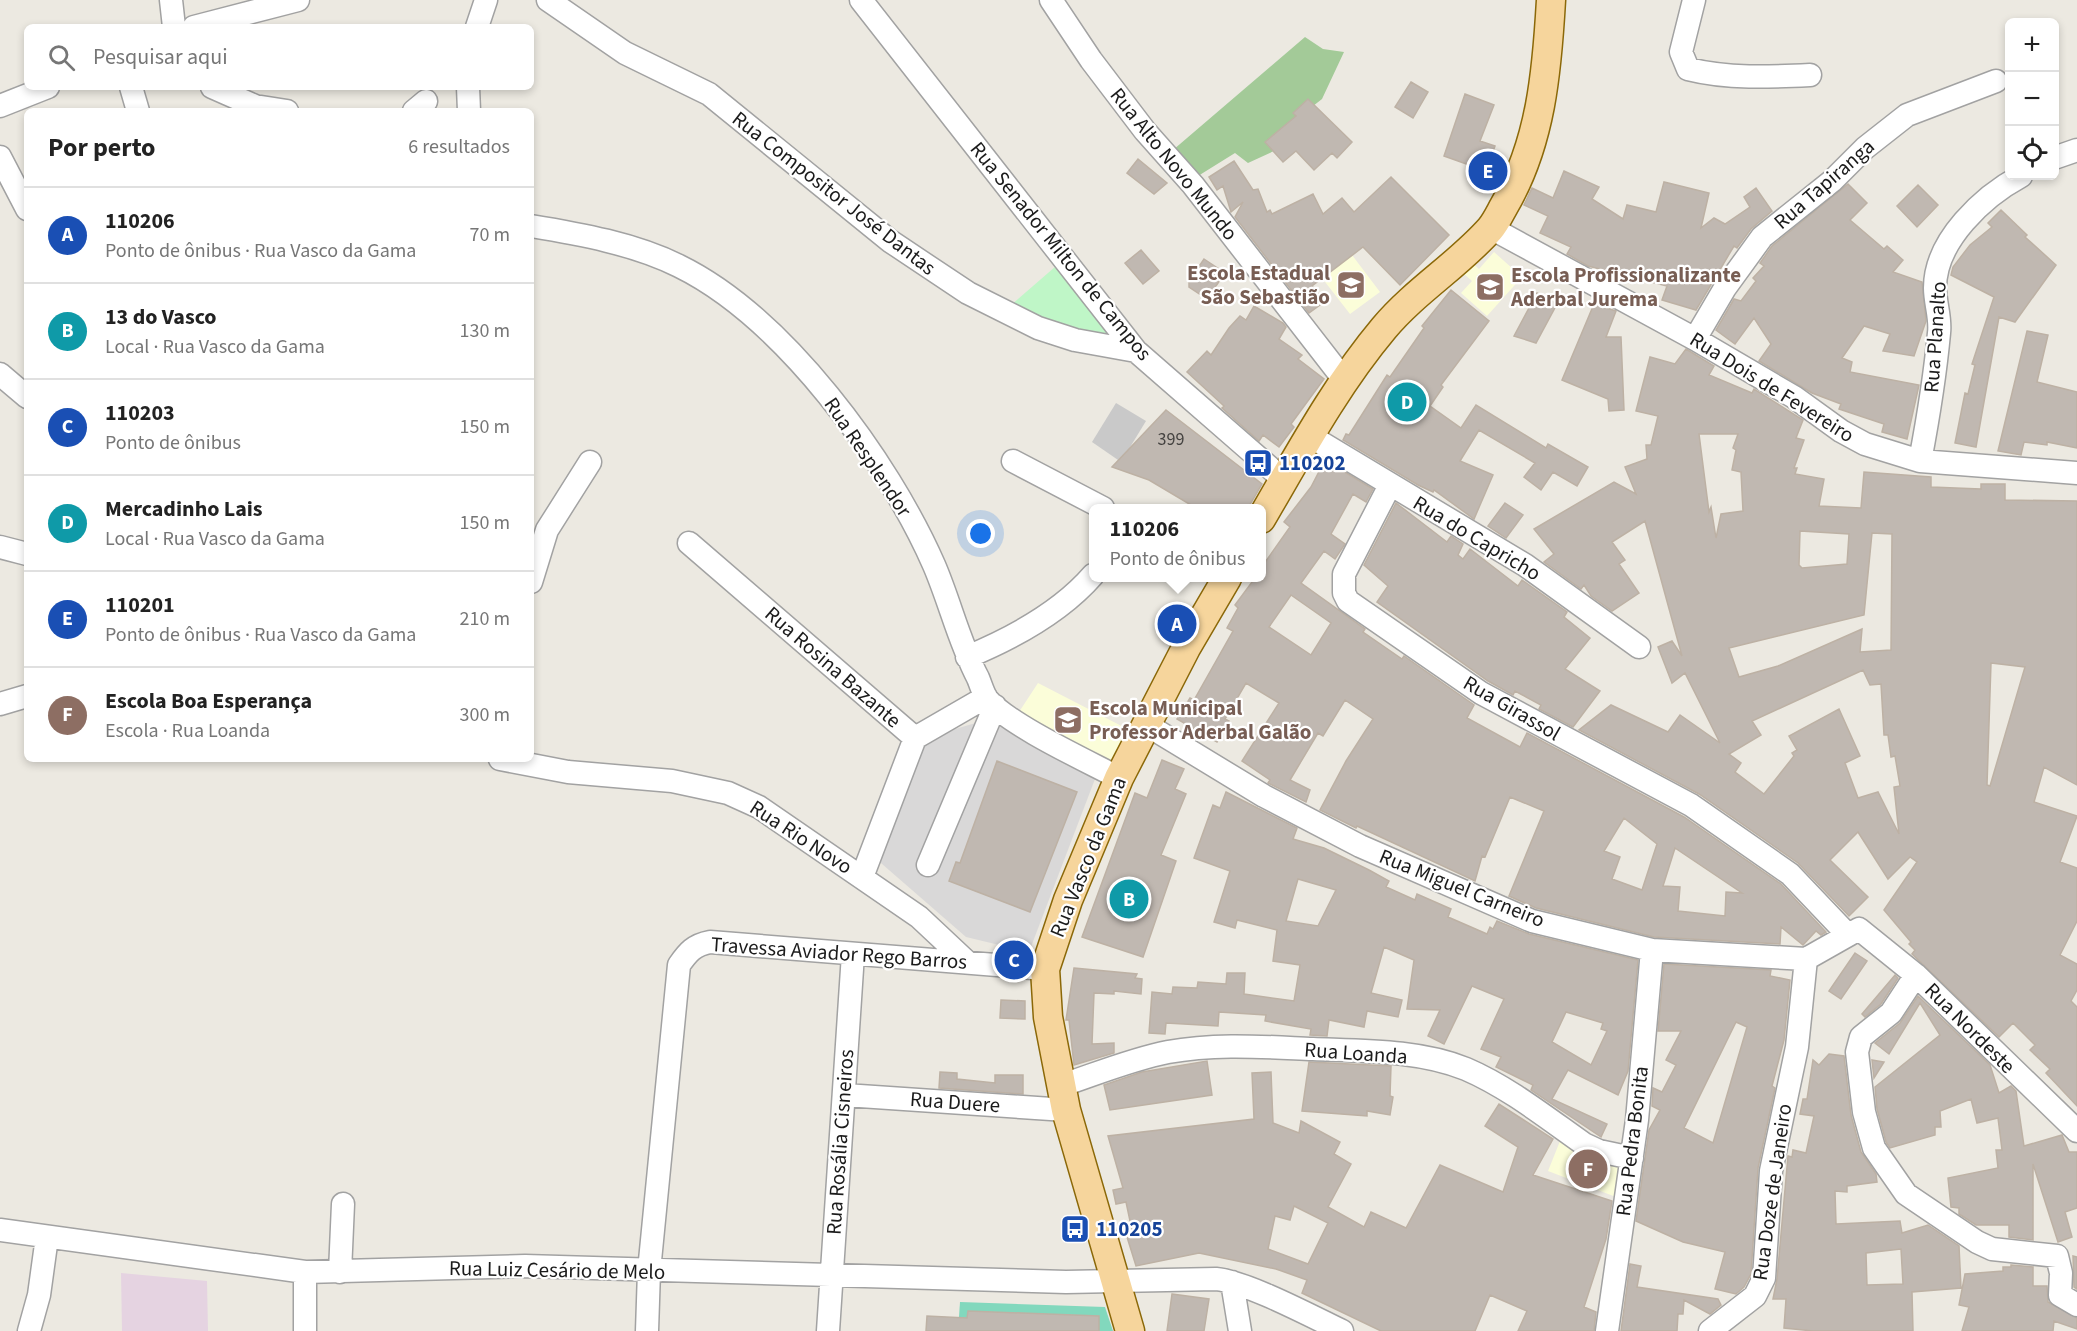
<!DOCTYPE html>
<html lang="pt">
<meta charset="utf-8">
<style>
:root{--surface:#fff;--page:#f2f2f2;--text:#222;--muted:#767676;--line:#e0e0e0;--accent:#1a73e8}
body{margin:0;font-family:"Source Sans 3",sans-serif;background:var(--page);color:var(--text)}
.controls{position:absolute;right:18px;top:18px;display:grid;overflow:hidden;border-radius:9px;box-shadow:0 3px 9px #0003}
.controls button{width:54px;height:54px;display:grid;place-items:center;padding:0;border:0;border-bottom:2px solid var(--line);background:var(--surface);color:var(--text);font:30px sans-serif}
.you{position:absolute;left:981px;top:534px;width:21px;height:21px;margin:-15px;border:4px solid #fff;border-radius:50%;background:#1a73e8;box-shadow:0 0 0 9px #1a73e833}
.badge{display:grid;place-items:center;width:39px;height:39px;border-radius:50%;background:var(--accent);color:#fff;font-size:20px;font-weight:700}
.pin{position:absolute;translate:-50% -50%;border:3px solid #fff;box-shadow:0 2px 6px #0006}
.popup{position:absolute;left:1089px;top:504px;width:177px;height:78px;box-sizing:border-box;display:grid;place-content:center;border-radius:9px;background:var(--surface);filter:drop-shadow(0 2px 4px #0005);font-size:20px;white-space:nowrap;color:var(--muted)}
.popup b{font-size:22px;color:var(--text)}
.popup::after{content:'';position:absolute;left:50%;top:100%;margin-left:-12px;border:12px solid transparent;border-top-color:var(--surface)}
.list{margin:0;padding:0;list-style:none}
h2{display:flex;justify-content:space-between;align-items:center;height:78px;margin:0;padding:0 24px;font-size:26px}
h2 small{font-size:20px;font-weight:400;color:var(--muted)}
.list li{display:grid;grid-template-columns:39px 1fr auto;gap:18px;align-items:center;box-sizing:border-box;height:96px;padding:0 24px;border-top:2px solid var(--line)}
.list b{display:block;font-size:22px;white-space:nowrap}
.list p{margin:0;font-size:20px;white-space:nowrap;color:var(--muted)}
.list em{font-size:20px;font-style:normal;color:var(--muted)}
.icon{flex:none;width:33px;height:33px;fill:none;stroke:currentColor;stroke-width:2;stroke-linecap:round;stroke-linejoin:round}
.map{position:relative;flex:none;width:2077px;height:1331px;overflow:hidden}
.search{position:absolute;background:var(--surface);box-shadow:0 3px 9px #0003;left:24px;top:24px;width:510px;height:66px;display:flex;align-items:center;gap:15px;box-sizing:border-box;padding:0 21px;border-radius:9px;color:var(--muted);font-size:22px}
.panel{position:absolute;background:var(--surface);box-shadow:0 3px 9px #0003;left:24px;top:108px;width:510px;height:654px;border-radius:9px}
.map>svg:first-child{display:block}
</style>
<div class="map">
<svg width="2077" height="1331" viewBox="0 0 2077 1331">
<rect width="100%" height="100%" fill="#ece9e1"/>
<path fill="#d9d8d8" d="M993 718 1095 779 1029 952 966 937 874 857 924 738Z"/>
<path fill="#e5d3e1" d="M121 1273 207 1281 208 1331H122Z"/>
<path fill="#fbfdd9" d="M1494 252 1522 277 1487 316 1461 293 1472 281 1463 273 1472 263 1479 269Z
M1352 255 1380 292 1350 314 1322 278Z
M1038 683 1139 735 1118 772 1019 712Z
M1560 1141 1627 1166 1616 1197 1548 1171Z"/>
<path fill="#c9c9c9" d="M1116 403 1146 421 1121 462 1092 442Z"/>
<path fill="#a3ca98" d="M1305 37 1323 49 1344 52 1322 99 1285 128 1289 144 1248 163 1235 153 1190 181 1173 150Z"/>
<path fill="#bff6c7" d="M1063 260 1131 345 1075 340 1010 306Z"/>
<path fill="#82d8bd" d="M960 1302 1105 1307 1113 1331H958Z"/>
<path fill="#c0b8b1" stroke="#bdb1a4" stroke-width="1.5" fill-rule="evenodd" d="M1411 82 1428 92 1413 118 1395 107Z
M1465 94 1494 105 1480 141 1495 146 1486 171 1444 156Z
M1308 99 1352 142 1337 158 1332 153 1314 170 1296 151 1283 162 1265 142 1296 116 1293 113Z
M1138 159 1167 183 1154 194 1127 173Z
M1234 161 1253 190 1258 189 1267 212 1270 210 1272 214 1313 194 1323 214 1342 198 1354 212 1391 177 1449 235 1400 285 1363 247 1312 286 1324 302 1309 313 1235 217 1243 202 1231 212 1223 186 1217 190 1209 177Z
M1564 171 1599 187 1592 199 1623 219 1627 205 1656 212 1664 182 1709 193 1701 228 1714 218 1725 224 1750 207 1744 197 1756 188 1772 211 1751 229 1737 248 1734 246 1696 310 1662 300 1667 286 1588 266 1567 254 1571 247 1540 233 1548 216 1524 205 1532 188 1553 198Z
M1848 184 1867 203 1850 220 1884 249 1887 246 1903 260 1893 272 1922 282 1926 321 1914 356 1883 351 1890 334 1864 326 1842 358 1852 362 1850 372 1919 385 1907 439 1882 432 1884 424 1839 409 1841 404 1812 393 1759 361 1771 344 1754 318 1735 344 1716 330 1734 299 1741 301 1756 281 1753 278 1764 266 1760 263 1772 246Z
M1918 185 1938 205 1917 227 1897 206Z
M2001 210 2027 235 2025 237 2056 265 2015 322 1999 317 1976 447 1955 443 1965 393 1968 394 1975 365 1972 364 1994 297 1951 275 1953 267 1970 245 1992 227 1988 223Z
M1141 250 1159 271 1143 284 1125 263Z
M1204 259 1225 273 1207 299 1189 287V281Z
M1451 290 1489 321 1441 385 1443 387 1430 406 1461 428 1476 405 1546 448 1548 444 1588 467 1577 486 1553 472 1541 490 1524 477 1535 463 1479 430 1460 461 1493 475 1474 519 1434 490 1433 492 1418 485 1343 440 1346 434 1349 435 1387 375 1390 377 1424 328 1422 326Z
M1537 293 1557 304 1536 343 1514 336Z
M1594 304 1616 311 1606 337H1621L1624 410 1609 411 1608 399 1562 380Z
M1254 306 1283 323 1286 327 1279 339 1302 355 1298 359 1324 379 1291 424 1294 427 1279 447 1263 435 1259 441 1222 408 1224 406 1187 372 1207 351 1211 355 1229 328 1240 316 1246 320Z
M2027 331 2048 335 2037 382 2077 392V448L2047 442V445L2024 442 2021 455 1998 451Z
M1686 349 1714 366 1709 375 1752 393 1754 389 1803 420 1796 438 1804 440 1794 468H1797L1795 474 1824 479 1819 506 1861 508 1864 472 1931 477V487L1981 489V484H2005V500L2077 501V785L2044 767 2034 802 2077 816 2060 862 2077 868V921L2060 955 2077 964V990L2071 1001 2077 1007V1106L2046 1073 2050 1069 2030 1050 2035 1045 2013 1023 1999 1037 1912 954 1915 950 1909 944 1911 942 1884 910 1917 862 1910 857 1888 879 1858 832 1830 860 1868 897 1849 916 1798 863 1699 794 1579 730 1611 705 1668 732 1680 715 1720 743 1685 673 1672 683 1658 647 1672 641 1682 656 1645 521 1612 542 1625 560 1619 564 1639 593 1612 611 1591 596 1584 585 1581 589 1544 562 1554 554 1534 529 1614 482 1636 494 1625 467 1647 459 1646 445H1651L1658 416 1636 411 1650 357 1675 364ZM1699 434H1738L1733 448 1736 450 1732 470 1741 472 1743 511 1721 514 1716 538 1711 507 1709 512ZM1800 531 1849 534 1847 564 1802 568 1799 565ZM1872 533 1892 534 1891 650 1860 652 1862 629 1778 666 1739 677 1729 648 1864 615ZM1991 663 2025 667 1990 786 1987 785ZM1863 670 1870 685 1881 684 1884 735H1888L1891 757 1895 756 1900 786 1894 787 1899 834 1878 792 1858 798 1845 763 1860 756 1839 709 1789 736 1797 750 1792 753 1794 756 1764 794 1735 772 1741 763 1729 754 1761 735 1752 721Z
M1166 410 1262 484 1248 508H1196L1149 480 1112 467Z
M1325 460 1373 489 1366 502 1353 494 1331 534 1345 544 1335 559 1324 551 1301 583 1365 629 1363 632 1402 659 1404 656 1474 705 1467 718 1520 747 1527 733 1684 817 1781 884 1826 932 1821 935 1816 931 1803 945 1781 927 1780 944 1654 937 1536 908 1509 896 1544 811 1510 797 1485 857 1482 856 1475 881 1357 826 1356 828 1320 810 1346 761 1373 719 1345 700 1323 736 1318 733 1290 780 1310 790 1306 802 1268 783 1270 780 1242 761 1279 703 1246 683 1225 719 1229 721 1217 742 1177 719 1190 698 1194 700 1233 631 1227 628 1238 608 1235 605 1255 578H1261V568L1290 527 1284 522 1311 487ZM1291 595 1331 623 1311 655 1269 627ZM1624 818 1657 844 1642 890 1612 879 1620 857 1604 851ZM1675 848 1742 893 1726 892 1725 916 1678 911 1680 887 1663 886Z
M1396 503 1447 542 1451 536 1463 544 1458 555 1463 559 1470 549 1518 586 1522 580 1567 612 1564 617 1590 638 1565 669 1600 691 1573 727 1539 709 1541 705 1515 691 1513 695 1488 681 1377 602 1388 586 1364 565Z
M1505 503 1523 515 1506 538 1488 526Z
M1162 760 1184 769 1175 789 1186 794 1161 855 1176 861 1143 957 1082 937 1135 793 1147 798Z
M997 761 1077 792 1030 912 949 881 956 862 960 863Z
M1226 792 1297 828 1293 839 1324 848 1369 870 1389 881 1386 887 1415 900 1417 894 1451 909 1448 917 1487 934 1490 927 1493 929 1497 921 1529 934 1638 960 1628 1071 1618 1095 1568 1070 1552 1099 1607 1124 1601 1137 1531 1090 1533 1085 1496 1067 1501 1057 1481 1049 1504 999 1472 986 1444 1044 1428 1036 1440 1010 1407 1009 1414 960 1384 947 1371 993 1402 1000 1398 1017 1367 1011 1364 1027 1329 1020 1327 1036 1310 1035 1311 1029 1265 1021 1266 1015 1219 1012 1218 1026 1166 1023 1165 1034 1149 1033 1152 992 1172 994 1173 987 1197 988 1198 982 1226 984 1227 973H1245L1244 994 1294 1001 1300 965 1273 961 1277 930 1237 920 1235 928 1214 922 1230 871 1194 858 1213 805 1220 808ZM1298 879 1336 890 1318 926 1286 921ZM1566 1012 1603 1023 1601 1029 1607 1031 1591 1065 1552 1042Z
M1855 953 1867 961 1841 999 1829 991Z
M1664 964 1771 970 1770 976 1790 980 1784 1040 1772 1086 1775 1088 1758 1168 1751 1274 1744 1287 1736 1294 1715 1289 1725 1252 1683 1242 1636 1221 1649 1130 1660 1110 1652 1106 1653 1088 1662 1092 1676 1065 1666 1060 1681 1031H1658ZM1736 1022 1747 1027 1713 1143 1684 1128Z
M1074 968 1137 974 1135 978 1142 979 1141 994 1114 991V994L1094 993 1092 1044 1114 1043V1053L1074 1065 1069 1020H1066Z
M1895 975 1898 978 1881 1004 1865 1017 1862 1014Z
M1918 996 1990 1065 1999 1093 2011 1086 2016 1091 2024 1146 2062 1135 2069 1152H2077V1208L2065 1212 2072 1237 2058 1242 2033 1164V1240L2009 1237V1225H1976L1959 1214V1208L1951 1207 1948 1178 1998 1168 1996 1150H2002L1998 1118 1977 1123 1971 1099 1940 1111 1941 1127H1935V1135L1890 1148 1886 1142 1877 1109 1875 1087 1940 1035 1920 1003 1889 1054 1875 1043 1900 1023Z
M1001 1000 1025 1001V1019L1000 1018Z
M1829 1054 1844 1056 1851 1115 1861 1152 1876 1174 1877 1182 1847 1186V1192L1835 1191 1836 1224 1900 1221 1902 1233 1928 1225 1959 1246 1961 1288 1912 1292 1913 1331H1813L1784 1328 1786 1299H1773L1777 1279 1788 1156 1792 1157 1793 1150 1806 1153 1814 1116 1800 1114 1803 1099H1807L1813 1060 1819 1065ZM1901 1249 1903 1284 1867 1285 1866 1253Z
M1872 1060 1884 1062 1874 1078Z
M1207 1061 1212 1095 1110 1110 1104 1085 1142 1072Z
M1309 1062 1391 1066 1390 1096 1393 1097 1390 1115 1367 1111V1116L1302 1111Z
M940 1072 957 1073V1079L995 1083V1075H1023V1094L939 1088Z
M1271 1072 1273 1123 1299 1133 1301 1121 1340 1142 1334 1154 1351 1164 1328 1207 1364 1227 1371 1212 1406 1228 1440 1165 1503 1192 1518 1147 1485 1126 1499 1104 1553 1139 1533 1175 1612 1201 1606 1239 1584 1307 1596 1312 1594 1331H1518L1527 1311 1490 1295 1475 1331H1381L1302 1293 1307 1280 1276 1269 1199 1253 1136 1266 1127 1237 1133 1235 1126 1202 1116 1204 1113 1190 1123 1188 1108 1136 1254 1119 1252 1073ZM1294 1206 1328 1223 1308 1264 1268 1249 1275 1216 1290 1220Z
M2073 1256 2077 1257V1289L2074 1287Z
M1630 1264 1641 1266 1637 1287 1718 1299 1721 1305 1710 1314 1684 1300 1683 1314H1678L1677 1331H1621Z
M2011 1265 2033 1267V1286H2047L2048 1302 2077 1318V1329L2054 1321 2053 1331H1962L1969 1307 1959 1305 1965 1274 2003 1271V1267H2011Z
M1172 1294 1209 1299 1204 1331H1167Z
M968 1311 1099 1316V1331H926L927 1316 967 1318Z"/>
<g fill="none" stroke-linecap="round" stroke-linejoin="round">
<g stroke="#a2a2a2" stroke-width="25">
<path id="minor" d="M171 0 174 27
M548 0 625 53 709 94 890 241 968 293 1038 328 1075 340 1136 351
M861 0 1136 351 1284 480
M1051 0 1091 60 1145 131 1193 185 1345 381
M1694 0 1681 52 1688 69C1728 79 1770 77 1810 75
M194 27 298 0
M477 27 486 0
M131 87 138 111
M212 87 255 106 287 111
M468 87 469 111
M0 106 48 87
M414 111 426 101
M0 157 27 209
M2054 158 2077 150
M531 226C580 234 635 244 679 266 783 317 888 460 934 565 950 602 959 642 978 678 981 685 983 693 987 699 1009 725 1087 761 1119 778
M1491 228 1695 339 1794 397 1841 431 1865 444 1920 461 2077 473
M1695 339 1725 288 1762 237 1832 181 1865 148 1907 115 1996 81
M0 374 27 397
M1310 436 1525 565 1639 647
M1013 461 1103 508
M1920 461C1928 419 1935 376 1939 333 1941 318 1935 303 1935 288 1935 240 1984 196 2021 176
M1390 485 1344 574V593L1348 601 1481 693 1691 805 1790 874 1847 934
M689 543 915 738
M0 547 27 554
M531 582 547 530 590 462
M967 657C1013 638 1060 613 1093 575
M0 704 27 696
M1147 725 1264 796 1360 846 1532 921 1652 950 1806 959
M915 738 986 697
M500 759 568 772 672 781 728 793 759 807 919 917 967 962
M928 865 995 706
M862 877 915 738
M1806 959 1859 929 1916 975 2077 1131
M1916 975 1891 1013 1861 1037 1857 1052 1864 1112 1874 1148 1906 1194 1977 1242 1992 1249 2057 1256 2061 1273 2060 1295 2077 1305
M1060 1086C1096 1074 1132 1059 1168 1052 1216 1043 1265 1047 1313 1049 1362 1051 1420 1050 1466 1069 1508 1087 1547 1118 1584 1144L1599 1151 1632 1158
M845 1095 1066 1110
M0 1230 305 1272 525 1266 1066 1282 1216 1279C1247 1282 1311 1316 1342 1331
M305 1272V1331
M340 1272 343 1204
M1232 1282 1240 1331
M29 1331 39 1295 47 1237
M647 1331 649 1271 679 965C688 952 694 945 710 942L1045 969
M828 1331 853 954
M1607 1331 1637 1120 1652 950
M1710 1331 1755 1296 1764 1278 1771 1171 1797 1047 1806 959"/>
</g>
<g stroke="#8b6808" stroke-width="31">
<path id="major" d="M1261 519C1299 454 1336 385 1384 328 1415 291 1458 265 1490 229 1496 222 1500 213 1504 206 1541 143 1547 71 1551 0
M1130 1331 1066 1110 1048 1017 1045 969 1068 900 1119 778 1186 648 1227 578"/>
</g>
<use href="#minor" stroke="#fff" stroke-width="22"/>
<use href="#major" stroke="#f6d59c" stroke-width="28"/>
</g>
<defs>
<g id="school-square" transform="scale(1.5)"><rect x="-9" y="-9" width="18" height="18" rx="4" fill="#8d6e63" stroke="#fff"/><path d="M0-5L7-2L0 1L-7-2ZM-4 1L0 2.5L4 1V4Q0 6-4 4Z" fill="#fff"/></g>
<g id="bus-square" transform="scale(1.5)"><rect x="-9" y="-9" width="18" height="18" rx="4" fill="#1a4fb4" stroke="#fff"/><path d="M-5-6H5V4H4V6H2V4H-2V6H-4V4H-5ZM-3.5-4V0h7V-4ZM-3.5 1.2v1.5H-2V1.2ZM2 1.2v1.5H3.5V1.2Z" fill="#fff"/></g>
</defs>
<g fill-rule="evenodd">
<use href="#school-square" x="1351" y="285"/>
<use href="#school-square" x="1490" y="287"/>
<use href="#bus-square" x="1258" y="463"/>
<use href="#school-square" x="1068" y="720"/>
<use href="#bus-square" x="1075" y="1229"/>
</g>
<g text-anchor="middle" stroke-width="4.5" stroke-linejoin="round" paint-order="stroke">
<g font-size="18" fill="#444240">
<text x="1171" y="445">399</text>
</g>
<g font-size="21" fill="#1b1b1b" stroke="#fff">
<text transform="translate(1174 164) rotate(51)" y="7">Rua Alto Novo Mundo</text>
<text transform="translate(1824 184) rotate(-41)" y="7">Rua Tapiranga</text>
<text transform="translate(834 193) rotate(38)" y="7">Rua Compositor José Dantas</text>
<text transform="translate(1061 251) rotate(51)" y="7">Rua Senador Milton de Campos</text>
<text transform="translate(1935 337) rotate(-86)" y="7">Rua Planalto</text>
<text transform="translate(1772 387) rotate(32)" y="7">Rua Dois de Fevereiro</text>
<text transform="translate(868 457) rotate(56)" y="7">Rua Resplendor</text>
<text transform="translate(1477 538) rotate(31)" y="7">Rua do Capricho</text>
<text transform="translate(833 667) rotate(41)" y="7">Rua Rosina Bazante</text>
<text transform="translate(1512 708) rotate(30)" y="7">Rua Girassol</text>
<text transform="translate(801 837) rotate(33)" y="7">Rua Rio Novo</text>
<text transform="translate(1088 857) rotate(-68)" y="7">Rua Vasco da Gama</text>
<text transform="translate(1462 888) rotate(22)" y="7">Rua Miguel Carneiro</text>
<text transform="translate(839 953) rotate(4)" y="7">Travessa Aviador Rego Barros</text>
<text transform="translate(1970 1028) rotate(45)" y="7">Rua Nordeste</text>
<text transform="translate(1356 1053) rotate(4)" y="7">Rua Loanda</text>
<text transform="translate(955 1102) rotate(4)" y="7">Rua Duere</text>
<text transform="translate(1632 1141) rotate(-83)" y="7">Rua Pedra Bonita</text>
<text transform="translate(840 1142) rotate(-86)" y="7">Rua Rosália Cisneiros</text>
<text transform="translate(1772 1192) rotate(-82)" y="7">Rua Doze de Janeiro</text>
<text transform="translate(557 1270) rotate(1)" y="7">Rua Luiz Cesário de Melo</text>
</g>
<g font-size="21" font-weight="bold" fill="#785e54" stroke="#fff" text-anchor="start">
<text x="1330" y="280" text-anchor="end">Escola Estadual<tspan x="1330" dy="24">São Sebastião</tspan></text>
<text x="1511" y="282">Escola Profissionalizante<tspan x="1511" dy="24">Aderbal Jurema</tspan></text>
<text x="1089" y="715">Escola Municipal<tspan x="1089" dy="24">Professor Aderbal Galão</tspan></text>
</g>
<g font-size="21" font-weight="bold" fill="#164399" stroke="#fff" text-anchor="start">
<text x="1279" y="470">110202</text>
<text x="1096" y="1236">110205</text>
</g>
</g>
</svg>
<div class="controls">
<button>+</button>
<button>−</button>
<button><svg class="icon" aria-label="locate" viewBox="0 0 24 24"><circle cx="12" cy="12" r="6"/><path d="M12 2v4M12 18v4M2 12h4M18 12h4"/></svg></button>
</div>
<div class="you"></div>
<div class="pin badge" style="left:1177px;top:624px;background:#1a4fb4">A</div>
<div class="popup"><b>110206</b>Ponto de ônibus</div>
<div class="pin badge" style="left:1129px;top:899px;background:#0f9aa8">B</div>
<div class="pin badge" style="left:1014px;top:960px;background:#1a4fb4">C</div>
<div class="pin badge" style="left:1407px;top:402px;background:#0f9aa8">D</div>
<div class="pin badge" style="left:1488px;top:171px;background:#1a4fb4">E</div>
<div class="pin badge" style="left:1588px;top:1169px;background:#8d6e63">F</div>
<div class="search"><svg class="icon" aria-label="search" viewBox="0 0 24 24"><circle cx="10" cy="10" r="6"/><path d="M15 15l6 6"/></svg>Pesquisar aqui</div>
<section class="panel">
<h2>Por perto<small>6 resultados</small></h2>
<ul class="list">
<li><span class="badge" style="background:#1a4fb4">A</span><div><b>110206</b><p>Ponto de ônibus · Rua Vasco da Gama</p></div><em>70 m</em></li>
<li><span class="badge" style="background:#0f9aa8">B</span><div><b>13 do Vasco</b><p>Local · Rua Vasco da Gama</p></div><em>130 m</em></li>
<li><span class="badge" style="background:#1a4fb4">C</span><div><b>110203</b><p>Ponto de ônibus</p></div><em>150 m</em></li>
<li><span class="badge" style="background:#0f9aa8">D</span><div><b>Mercadinho Lais</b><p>Local · Rua Vasco da Gama</p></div><em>150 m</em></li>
<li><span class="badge" style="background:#1a4fb4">E</span><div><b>110201</b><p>Ponto de ônibus · Rua Vasco da Gama</p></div><em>210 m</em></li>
<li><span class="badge" style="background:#8d6e63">F</span><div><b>Escola Boa Esperança</b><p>Escola · Rua Loanda</p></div><em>300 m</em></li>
</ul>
</section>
</div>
